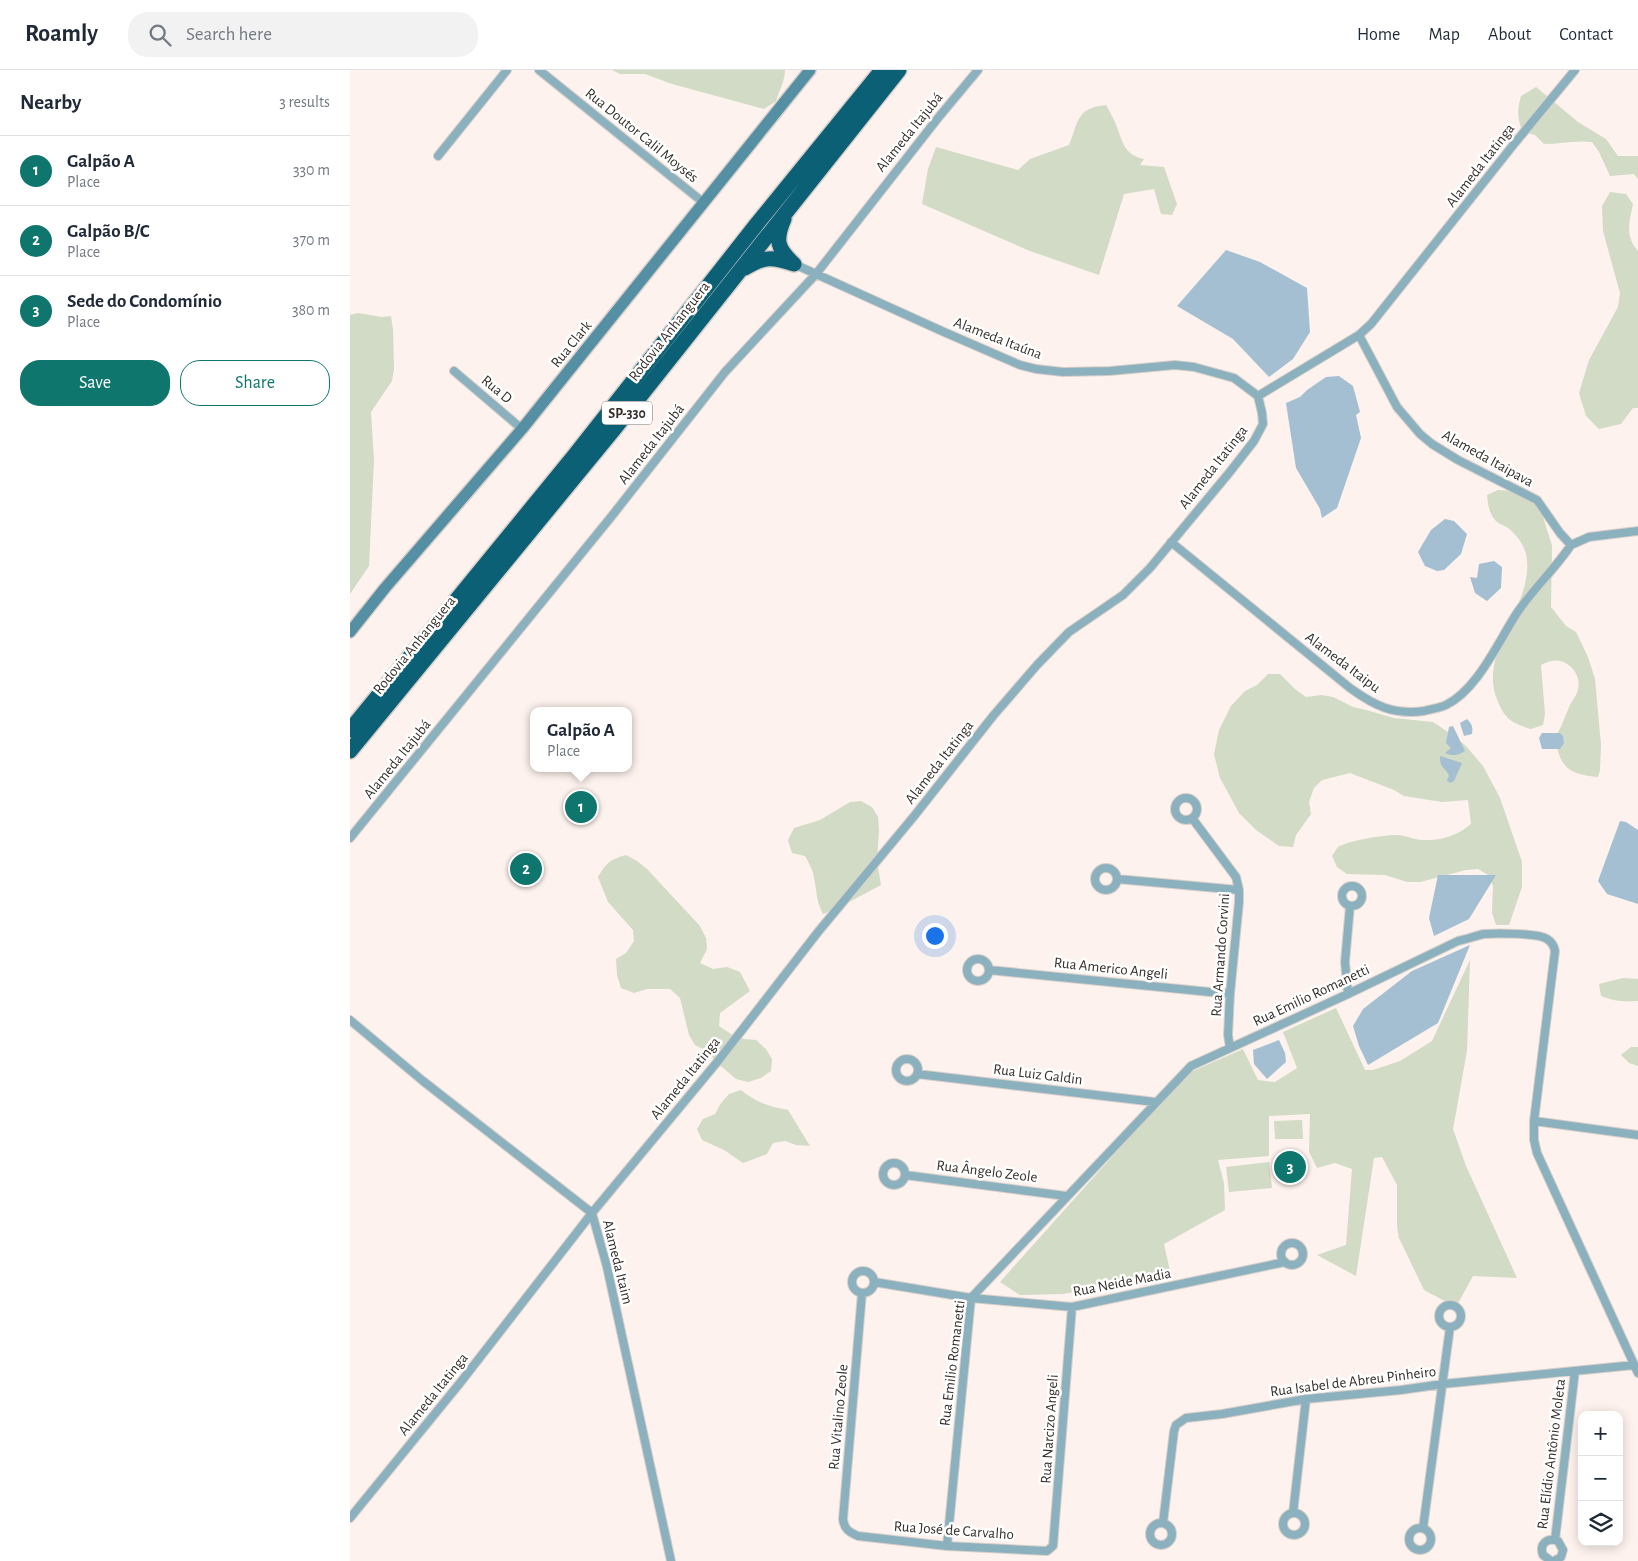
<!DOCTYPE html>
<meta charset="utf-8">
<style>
:root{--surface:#fff;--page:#f2f2f3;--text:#1f2937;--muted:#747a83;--line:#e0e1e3;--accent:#0f766e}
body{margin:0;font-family:"Alegreya Sans",sans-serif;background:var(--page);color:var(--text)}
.controls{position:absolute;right:15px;bottom:15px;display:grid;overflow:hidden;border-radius:10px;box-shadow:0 2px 12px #0003}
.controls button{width:45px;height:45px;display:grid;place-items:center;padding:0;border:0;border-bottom:1px solid var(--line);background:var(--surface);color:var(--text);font:25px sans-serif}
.you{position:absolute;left:584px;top:865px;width:18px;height:18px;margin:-12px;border:4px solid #fff;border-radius:50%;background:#1a73e8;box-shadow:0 0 0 8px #1a73e833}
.badge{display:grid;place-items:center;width:32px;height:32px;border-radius:50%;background:var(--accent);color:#fff;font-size:16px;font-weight:700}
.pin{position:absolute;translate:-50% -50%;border:2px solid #fff;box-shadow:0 1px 5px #0006}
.popup{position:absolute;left:180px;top:637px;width:102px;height:65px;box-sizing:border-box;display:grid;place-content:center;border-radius:10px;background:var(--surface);filter:drop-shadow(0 1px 4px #0005);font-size:16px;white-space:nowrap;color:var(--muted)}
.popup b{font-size:19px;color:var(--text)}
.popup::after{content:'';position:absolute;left:50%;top:100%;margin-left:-10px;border:10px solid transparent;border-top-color:var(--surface)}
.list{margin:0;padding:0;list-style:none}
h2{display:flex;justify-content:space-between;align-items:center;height:65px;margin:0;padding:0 20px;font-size:21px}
h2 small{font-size:16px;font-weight:400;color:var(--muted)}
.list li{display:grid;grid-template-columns:32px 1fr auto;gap:15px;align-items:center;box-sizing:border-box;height:70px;padding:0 20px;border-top:1px solid var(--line)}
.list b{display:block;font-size:19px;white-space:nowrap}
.list p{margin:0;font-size:16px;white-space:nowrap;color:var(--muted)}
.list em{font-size:16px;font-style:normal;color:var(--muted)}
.actions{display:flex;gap:10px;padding:15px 20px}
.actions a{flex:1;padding:11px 0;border:1px solid var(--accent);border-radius:20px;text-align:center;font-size:18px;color:var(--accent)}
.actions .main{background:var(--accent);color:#fff}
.icon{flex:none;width:28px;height:28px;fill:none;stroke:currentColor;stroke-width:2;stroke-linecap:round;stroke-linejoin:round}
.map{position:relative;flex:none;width:1288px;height:1491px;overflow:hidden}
header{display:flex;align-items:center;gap:30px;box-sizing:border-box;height:70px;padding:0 25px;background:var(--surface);border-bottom:1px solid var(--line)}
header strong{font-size:24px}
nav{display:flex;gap:28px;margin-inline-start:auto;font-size:18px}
.search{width:350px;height:45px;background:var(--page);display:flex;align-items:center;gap:12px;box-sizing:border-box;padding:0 18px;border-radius:20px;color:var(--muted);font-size:19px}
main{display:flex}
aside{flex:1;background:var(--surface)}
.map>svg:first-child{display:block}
</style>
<header>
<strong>Roamly</strong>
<div class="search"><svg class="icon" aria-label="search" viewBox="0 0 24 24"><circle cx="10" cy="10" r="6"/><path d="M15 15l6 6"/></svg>Search here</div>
<nav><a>Home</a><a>Map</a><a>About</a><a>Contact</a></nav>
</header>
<main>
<aside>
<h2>Nearby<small>3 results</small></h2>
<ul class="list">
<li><span class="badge">1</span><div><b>Galpão A</b><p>Place</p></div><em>330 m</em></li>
<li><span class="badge">2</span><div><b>Galpão B/C</b><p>Place</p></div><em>370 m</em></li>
<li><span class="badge">3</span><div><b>Sede do Condomínio</b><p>Place</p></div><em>380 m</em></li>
</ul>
<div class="actions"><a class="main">Save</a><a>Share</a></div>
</aside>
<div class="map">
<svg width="1288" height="1491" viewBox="0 0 1288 1491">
<rect width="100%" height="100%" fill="#fdf2ed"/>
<path fill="#d1dbc5" d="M262 0H435C435 11 429 21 426 31L414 39 322 14 295 4H270Z
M1186 17 1228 52 1256 69 1268 86H1288V109L1284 104 1260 106 1249 82 1242 72C1226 70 1210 74 1194 74L1185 65 1173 62C1167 49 1167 40 1171 26Z
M756 35C760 42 764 49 767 57 773 74 775 85 794 89L790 95 814 97 827 134 822 145 811 144 804 119 774 124 749 205 680 181 572 134 578 99 586 77 668 100 680 89 719 75C729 51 726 38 756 35Z
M1260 122 1276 124 1283 134C1279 152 1275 167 1288 181V338H1283L1271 354 1249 359 1236 346 1229 323 1239 290 1268 237 1270 223 1253 161 1252 136Z
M8 243 32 247 41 246 43 260 44 299 42 311 21 342 24 390 19 496 0 524V245Z
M1148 420 1162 421 1182 432 1191 440 1202 476 1201 537 1216 556 1226 562 1238 587 1245 609 1251 675 1250 700 1248 707C1217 704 1210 697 1205 667 1212 657 1215 646 1220 635 1222 631 1224 628 1226 625 1232 613 1227 600 1217 594 1208 588 1199 591 1191 595L1195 644 1193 655 1181 659C1162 653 1156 650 1148 632 1126 584 1182 538 1177 490 1176 477 1168 466 1158 458 1154 455 1148 454 1145 450 1139 443 1138 434 1137 425Z
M918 604H930L946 620 956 627 971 625 983 627 1003 637 1016 640 1044 648 1083 652 1104 666 1116 676 1133 696 1150 728 1172 792V817L1159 855H1146L1142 843 1143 816 1138 805 1128 799 1116 800 1070 812H1057L1035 805 997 804 987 797 982 786C984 784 986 779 988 777 996 771 1038 764 1048 765 1056 766 1063 769 1071 770 1090 771 1107 766 1121 754L1118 730 1092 732 1054 726 1044 720 1000 703 972 710 964 718 959 732 961 744 946 765 943 777 929 776 906 760 889 743 870 708 864 684 869 660 881 636 895 621 907 615Z
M511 731 522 737 528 747 529 760 527 791 531 815 486 839 473 844C466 831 467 822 464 808 463 800 459 793 455 786L442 783 438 770 444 758 470 750 500 732Z
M276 785 287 791 297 799 350 856 356 868 357 879 350 893 363 899 377 897 390 902 400 921 370 943 369 956 381 964 394 969 406 970 416 979 422 989 421 1001 411 1008 398 1012 386 1009 366 992 359 982 345 975 339 965 330 928 320 919H297L284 923 271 918 267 905 266 889 276 883 284 871 283 860 258 832 248 807C256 793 261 789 276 785Z
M1120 890 1117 981 1103 1059 1116 1096 1167 1208 1123 1206 1106 1237 1074 1220 1049 1168 1047 1157V1115L1032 1087 1024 1088 1006 1206 967 1185 996 1175 1002 1099 985 1093 967 1098 959 1082 960 1044 919 1046V1086L868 1090 874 1113 875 1140 814 1174 820 1201 714 1224 670 1225 650 1212 836 1004 893 979 908 1010 925 1012 947 998 933 962 986 938 1015 1000H1023L1050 991 1082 971Z
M1273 908 1288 909V931C1274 932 1264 931 1251 926L1249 914Z
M1281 977H1288V996L1279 993 1271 985Z
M391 1020C407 1033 418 1036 438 1040L460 1076 446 1075 435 1071 423 1073 417 1084 393 1093 374 1080 352 1070 347 1059 353 1049 365 1044 371 1033 379 1024Z
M952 1050 953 1069H925L924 1051Z
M919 1092 922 1118 879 1122 876 1097Z"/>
<path fill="#a3bfd1" d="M876 180 910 192 957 218 960 262 943 289 919 307 883 269 827 236Z
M989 306 1003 316 1010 342 1006 345 1011 368 987 438 972 448 970 439 946 398 936 333 950 327 957 320 976 307Z
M1095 449 1104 451 1117 464 1111 484 1094 500 1087 501 1075 496 1068 482 1081 460Z
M1144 491 1152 497 1151 518 1137 531 1125 523 1120 507 1127 508 1129 494Z
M1117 649C1122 654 1123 657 1122 664L1114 666 1110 653Z
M1103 656 1115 681C1108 686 1102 686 1095 683L1101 678 1096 673 1099 657Z
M1192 663H1210L1213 666 1214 673 1210 679H1192L1189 668Z
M1090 686 1112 693 1104 711 1100 713 1097 710 1099 706C1095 696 1090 700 1090 686Z
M1270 751 1276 752 1288 760V834L1257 824 1248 811Z
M1088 805H1146L1119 849 1084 866 1079 848Z
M1120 875 1088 953 1018 995 1009 976 1003 956 1013 939 1062 901Z
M929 970 935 983 936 992 917 1009 904 994 903 980Z"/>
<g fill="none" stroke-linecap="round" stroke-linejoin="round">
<g stroke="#d9cfca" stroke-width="10">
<path id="street" d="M189 0 354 133
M88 86 157 0
M444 194 594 262 670 295 686 299 713 302 760 301 825 295 844 297 884 308 908 326
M1009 265 1047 337 1070 364 1082 374 1108 390 1187 430 1210 463 1221 475 1239 467 1288 461
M104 301 172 359
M821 472 1000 618C1025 636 1043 645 1074 641 1081 639 1090 638 1096 635 1128 619 1148 572 1167 543 1183 519 1205 499 1221 475
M825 739a11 11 0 1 1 22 0a11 11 0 1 1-22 0Z
M842 748 886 807 889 820V832L880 924 878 965 880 978
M0 768 261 447 375 302 466 204 588 48 628 0
M745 809a11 11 0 1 1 22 0a11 11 0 1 1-22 0Z
M767 809 889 820
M992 826a10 10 0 1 1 20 0a10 10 0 1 1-20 0Z
M617 900a11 11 0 1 1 22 0a11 11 0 1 1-22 0Z
M639 900 880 924
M998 924 995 892 1000 836
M0 950 73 1011 242 1143 257 1197 321 1491
M546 1000a11 11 0 1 1 22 0a11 11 0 1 1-22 0Z
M567 1004 805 1032
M1184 1051 1288 1065
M533 1104a11 11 0 1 1 22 0a11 11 0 1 1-22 0Z
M555 1105 716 1126
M931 1184a11 11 0 1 1 22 0a11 11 0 1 1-22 0Z
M502 1212a11 11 0 1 1 22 0a11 11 0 1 1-22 0Z
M524 1212 621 1228 722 1237 935 1192
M512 1223 493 1449C494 1459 499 1462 508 1466L597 1476 697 1481 703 1476 722 1237
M1089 1246a11 11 0 1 1 22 0a11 11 0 1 1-22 0Z
M943 1443 956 1329
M933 1454a11 11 0 1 1 22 0a11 11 0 1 1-22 0Z
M0 1448 110 1313 242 1143 368 991 468 862 565 745 643 646 687 595 719 562 773 525 800 498 879 403 904 371 913 354 912 343 908 326 1009 265 1021 254 1164 74 1225 0
M813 1453 824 1361 826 1355 836 1348 872 1344 956 1329 1051 1320 1093 1314 1284 1295
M800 1464a11 11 0 1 1 22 0a11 11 0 1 1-22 0Z
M1073 1458 1100 1257
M1059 1469a11 11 0 1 1 22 0a11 11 0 1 1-22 0Z
M1205 1470 1225 1301
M597 1476 621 1228 841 996 998 924 1108 871C1117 869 1125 866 1134 864 1146 863 1188 863 1197 869 1202 872 1204 876 1205 881L1184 1051V1070L1187 1083 1288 1303
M1201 1491 1193 1485C1189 1474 1197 1467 1208 1471L1213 1480 1211 1487 1204 1491"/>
</g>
<g stroke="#d9cfca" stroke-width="14">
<path id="secondary" d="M0 562 35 518 172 359 460 0"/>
</g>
<g stroke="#d9cfca" stroke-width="18">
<path id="highway" d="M434 149C425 170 427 179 444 194
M395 198C414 186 423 187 444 194
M0 660 224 386 406 155 532 0
M0 681 265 358 549 0"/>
</g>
<use href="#street" stroke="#8bb1be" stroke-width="8"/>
<use href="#secondary" stroke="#558fa3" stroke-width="11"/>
<use href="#highway" stroke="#0c6076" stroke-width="15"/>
</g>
<g text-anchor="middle" stroke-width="5" stroke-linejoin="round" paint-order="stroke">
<rect fill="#fff" stroke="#726d6a" stroke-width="1" x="252" y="331.5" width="50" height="23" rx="4"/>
<g font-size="14" font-weight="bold" fill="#352e2a">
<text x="277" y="348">SP-330</text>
</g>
<g font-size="15" fill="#352e2a" stroke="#fff">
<text transform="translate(559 62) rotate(-51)" y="5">Alameda Itajubá</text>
<text transform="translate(292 65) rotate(39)" y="5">Rua Doutor Calil Moysés</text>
<text transform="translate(1130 95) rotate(-52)" y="5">Alameda Itatinga</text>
<text transform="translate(319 261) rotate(-52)" y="5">Rodovia Anhanguera</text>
<text transform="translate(648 268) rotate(21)" y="5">Alameda Itaúna</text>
<text transform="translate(221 274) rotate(-51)" y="5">Rua Clark</text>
<text transform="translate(147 319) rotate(40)" y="5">Rua D</text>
<text transform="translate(301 374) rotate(-52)" y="5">Alameda Itajubá</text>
<text transform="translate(1138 388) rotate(29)" y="5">Alameda Itaipava</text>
<text transform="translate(863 397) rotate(-52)" y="5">Alameda Itatinga</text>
<text transform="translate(64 575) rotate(-51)" y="5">Rodovia Anhanguera</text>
<text transform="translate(993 592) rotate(37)" y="5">Alameda Itaipu</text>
<text transform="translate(47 689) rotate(-51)" y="5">Alameda Itajubá</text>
<text transform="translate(589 692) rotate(-52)" y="5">Alameda Itatinga</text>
<text transform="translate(870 885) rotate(-86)" y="5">Rua Armando Corvini</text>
<text transform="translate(761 898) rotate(6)" y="5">Rua Americo Angeli</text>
<text transform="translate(961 925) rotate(-25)" y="5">Rua Emilio Romanetti</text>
<text transform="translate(688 1004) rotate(7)" y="5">Rua Luiz Galdin</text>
<text transform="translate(335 1008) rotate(-51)" y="5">Alameda Itatinga</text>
<text transform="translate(637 1101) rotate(7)" y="5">Rua Ângelo Zeole</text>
<text transform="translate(268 1192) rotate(76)" y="5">Alameda Itaim</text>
<text transform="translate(772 1212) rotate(-11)" y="5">Rua Neide Madia</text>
<text transform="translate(602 1293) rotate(-83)" y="5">Rua Emilio Romanetti</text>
<text transform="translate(1003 1311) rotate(-7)" y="5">Rua Isabel de Abreu Pinheiro</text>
<text transform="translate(83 1324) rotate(-51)" y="5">Alameda Itatinga</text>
<text transform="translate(488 1347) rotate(-85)" y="5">Rua Vitalino Zeole</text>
<text transform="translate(699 1359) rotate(-86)" y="5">Rua Narcizo Angeli</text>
<text transform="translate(1201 1384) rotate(-83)" y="5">Rua Elídio Antônio Moleta</text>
<text transform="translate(604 1460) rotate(4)" y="5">Rua José de Carvalho</text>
</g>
</g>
</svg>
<div class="controls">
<button>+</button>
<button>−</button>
<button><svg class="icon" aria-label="layers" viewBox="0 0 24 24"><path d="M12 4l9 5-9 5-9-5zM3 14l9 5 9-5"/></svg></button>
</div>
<div class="you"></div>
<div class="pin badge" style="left:231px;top:737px">1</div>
<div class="popup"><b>Galpão A</b>Place</div>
<div class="pin badge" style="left:176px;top:799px">2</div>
<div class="pin badge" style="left:940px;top:1097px">3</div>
</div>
</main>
